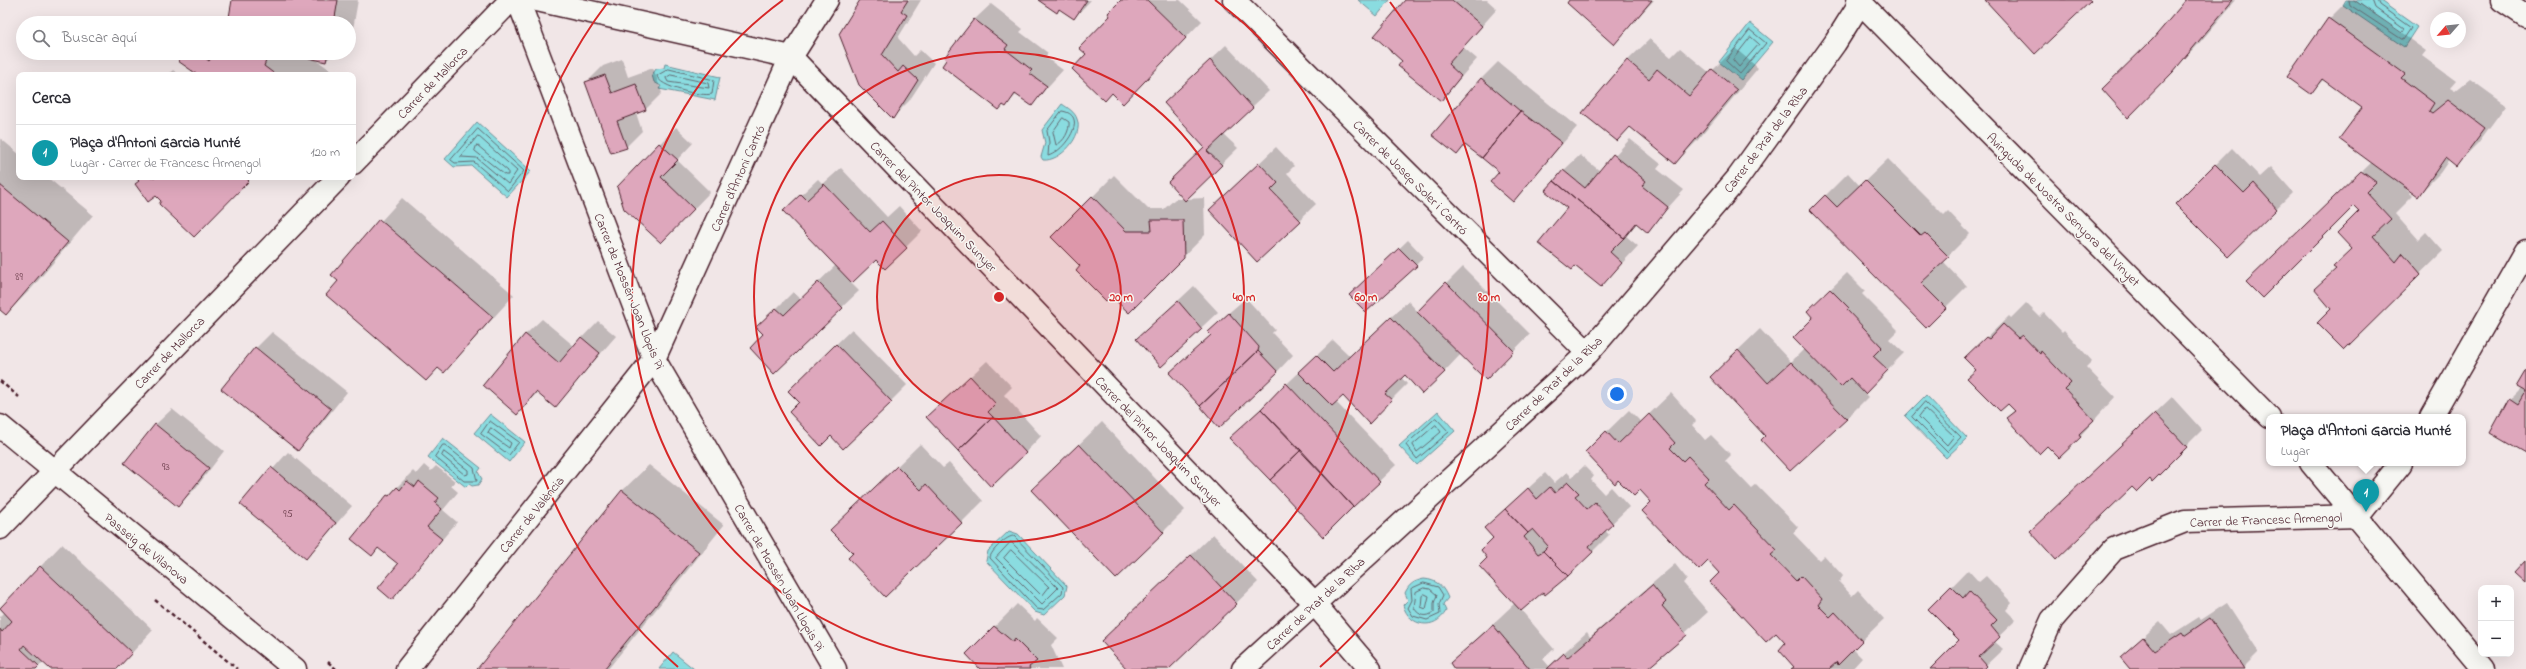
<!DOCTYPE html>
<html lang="es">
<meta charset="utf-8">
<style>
:root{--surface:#fff;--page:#f2f2f3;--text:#2b2b33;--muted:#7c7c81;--line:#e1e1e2;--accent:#0f766e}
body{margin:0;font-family:"Indie Flower",sans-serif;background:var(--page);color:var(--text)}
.controls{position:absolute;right:12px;bottom:12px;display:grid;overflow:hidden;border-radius:8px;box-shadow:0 4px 16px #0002}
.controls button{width:36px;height:36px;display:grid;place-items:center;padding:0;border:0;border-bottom:1px solid var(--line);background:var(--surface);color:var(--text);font:20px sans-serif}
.compass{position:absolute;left:2430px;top:12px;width:36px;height:36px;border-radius:50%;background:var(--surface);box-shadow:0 4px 16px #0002;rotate:242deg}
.you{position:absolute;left:1617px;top:394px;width:14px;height:14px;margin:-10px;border:3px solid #fff;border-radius:50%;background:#1a73e8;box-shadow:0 0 0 6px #1a73e833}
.badge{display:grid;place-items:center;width:26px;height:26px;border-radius:50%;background:var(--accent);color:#fff;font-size:13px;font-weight:700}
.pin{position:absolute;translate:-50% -33px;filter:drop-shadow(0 1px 2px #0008)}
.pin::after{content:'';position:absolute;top:21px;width:14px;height:12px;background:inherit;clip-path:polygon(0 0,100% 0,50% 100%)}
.popup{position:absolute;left:2266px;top:414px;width:200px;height:52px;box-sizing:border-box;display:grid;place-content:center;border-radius:8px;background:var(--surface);filter:drop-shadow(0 1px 3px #0005);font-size:13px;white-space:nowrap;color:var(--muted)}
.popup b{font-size:15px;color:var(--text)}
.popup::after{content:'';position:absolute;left:50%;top:100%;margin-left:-8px;border:8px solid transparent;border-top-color:var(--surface)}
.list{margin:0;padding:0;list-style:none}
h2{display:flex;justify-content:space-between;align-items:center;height:52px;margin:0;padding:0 16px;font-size:17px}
h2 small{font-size:13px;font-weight:400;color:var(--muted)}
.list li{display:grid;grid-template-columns:26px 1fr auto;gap:12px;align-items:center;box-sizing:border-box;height:56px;padding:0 16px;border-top:1px solid var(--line)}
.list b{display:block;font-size:15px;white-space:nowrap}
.list p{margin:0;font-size:13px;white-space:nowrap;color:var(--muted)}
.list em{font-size:13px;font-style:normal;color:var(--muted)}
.icon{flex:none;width:22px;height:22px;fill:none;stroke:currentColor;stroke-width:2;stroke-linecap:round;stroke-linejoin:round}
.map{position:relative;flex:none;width:2526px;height:669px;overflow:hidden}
.search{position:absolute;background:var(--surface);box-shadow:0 4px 16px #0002;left:16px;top:16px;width:340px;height:44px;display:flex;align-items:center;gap:10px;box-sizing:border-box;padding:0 14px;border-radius:22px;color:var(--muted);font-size:15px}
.panel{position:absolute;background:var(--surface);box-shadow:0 4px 16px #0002;left:16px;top:72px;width:340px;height:108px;border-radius:8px}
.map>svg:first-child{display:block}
</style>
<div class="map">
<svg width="2526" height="669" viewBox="0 0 2526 669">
<rect width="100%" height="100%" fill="#f1e6e7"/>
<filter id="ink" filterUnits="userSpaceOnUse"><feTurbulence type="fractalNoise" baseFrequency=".025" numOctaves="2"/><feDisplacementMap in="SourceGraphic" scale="8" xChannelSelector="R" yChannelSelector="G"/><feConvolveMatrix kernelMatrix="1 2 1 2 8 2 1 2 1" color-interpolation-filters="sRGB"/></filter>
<g filter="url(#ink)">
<path fill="#8adce0" stroke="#709098" d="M1358 0H1390L1377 16Z
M2346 0H2379L2417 27 2404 47 2343 5Z
M1750 23 1773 42 1741 80 1719 62Z
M665 64 720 77 715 100 659 89 661 86 654 82 652 75 656 69 664 68Z
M1062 104C1068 108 1075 112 1077 119 1084 136 1060 162 1043 160L1041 157 1045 143 1042 130Z
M477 122 531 171 507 197 472 166 454 167 445 159Z
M1926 395 1967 438 1946 458 1905 416Z
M1438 411 1455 431 1417 465 1399 446Z
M490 414 525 442 509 462 474 433Z
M443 438 481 468 478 472 482 479 478 485 472 486 469 484 466 487 428 457Z
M1009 531 1018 534 1067 586 1065 595 1044 615 1035 612 986 561 988 551Z
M1424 579C1437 580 1443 586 1448 598L1443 604 1446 611C1435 631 1409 627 1403 605L1408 600 1405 593C1409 584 1414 581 1424 579Z
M673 652 694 669H659Z"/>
<path fill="#0003" d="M233 0H358L352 35 349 38V23H229Z
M862 0H921L898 38 914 56 920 50 934 63 909 101 893 117Z
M1040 0H1091L1074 18 1060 9 1057 12Z
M1124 0H1180L1202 21 1139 86 1087 54 1080 48Z
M1406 0H1487L1497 9 1463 47 1477 59 1441 100 1404 61Z
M1571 0H1654L1614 43Z
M2187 0H2236L2195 48 2150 94 2154 39Z
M2348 0H2355L2426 51 2422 56 2456 81 2450 88 2455 91 2470 79 2506 105 2478 143 2456 165 2449 160 2440 173 2418 195 2402 185 2413 196 2395 214 2418 240 2426 232 2443 251 2344 348 2333 309 2337 268 2353 249 2360 211 2354 205 2270 260 2372 162 2363 108 2324 79 2310 93 2329 19Z
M991 4 1023 29 1020 32 1048 53 1045 57 1063 70 1031 105 1017 94 1006 105 974 20Z
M1650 39 1671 57 1680 48 1710 73 1735 48 1758 68 1697 141 1675 163 1631 126 1617 140 1584 113 1628 60Z
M1226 45 1269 91 1223 134 1238 148 1186 199 1204 198 1205 235 1129 312 1053 237 1114 175 1148 209H1164L1175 199H1184L1205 147 1182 87Z
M186 53H334L326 61 315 59 336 74 200 75Z
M622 59 628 77 653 68 662 93 646 109 636 113 642 131 626 147 587 82 603 66Z
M1498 62 1577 127 1513 200 1500 172 1466 144 1481 79Z
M173 70 179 75H168Z
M676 127 693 143 677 160 710 192 677 226 618 187Z
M0 138 19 154V177H47L93 215 32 288 6 314 0 309Z
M1630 139 1661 164 1657 169 1684 190 1647 231 1637 223 1626 236 1638 246 1601 286 1576 265 1572 269 1563 171 1580 155 1600 171Z
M1276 147 1294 166 1287 173 1316 204 1257 260 1227 194Z
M2232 148 2260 177 2271 167 2293 192 2228 256 2177 204Z
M1888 159 1944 215 1948 211 1970 234 1943 261 1967 286 1945 308 1811 210 1848 173 1860 186Z
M841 168 887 217 899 206 922 231 906 247 876 258 851 283 859 291 774 372 764 334 758 327 793 292 801 299 836 265 801 195 818 179 823 184Z
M137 177H252L220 210 163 201Z
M402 198 514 295 444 372 332 275Z
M1408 240 1424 257 1416 265 1359 287Z
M1463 267 1530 334 1486 379 1461 354 1444 372 1405 374 1401 377 1407 384 1369 422 1343 395 1335 401 1396 465 1323 535 1230 438 1333 340 1350 356 1408 301 1418 312Z
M1847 273 1865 291 1862 294 1898 330 1889 339 1904 353 1864 393 1868 397 1846 419 1766 436 1733 355 1760 329 1791 362 1805 348 1814 318 1808 311Z
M1194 286 1218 312 1161 365 1137 339Z
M1246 298 1275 330 1272 333 1293 355 1277 372 1187 357 1212 334 1209 332 1225 316Z
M2026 303 2040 317 2044 313 2062 332 2064 330 2092 361 2086 367 2115 397 2080 436 2047 445 2007 418 2015 410 1966 358 2009 316 2011 318Z
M542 319 574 346 598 321 616 336 555 406 538 392 517 413 525 335Z
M852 329 907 385 891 401 800 402 805 374Z
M272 332 347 392 314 433 298 449 256 348Z
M987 361 1012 387 1004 395 1041 436 1025 453 944 401Z
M2526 372V452L2510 399 2521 388Z
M1671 393 1696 421 1692 425 1705 440 1711 435 1731 455 1725 461 1751 488 1756 484 1798 527 1793 533 1819 560 1824 555 1843 576 1839 582 1852 596 1858 590 1884 619 1853 649 1862 658 1852 669H1793L1795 667 1786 643 1640 488 1618 479 1586 452 1629 410 1641 422Z
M2172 397 2202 430 2152 480 2151 478 2047 515Z
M172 409 224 451 195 489 178 505 155 425Z
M1102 422 1185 510 1163 532 1032 490Z
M920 444 943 468 949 463 983 501 961 523 854 553V508Z
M288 452 352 506 306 558 242 504Z
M424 465 431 471 436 466 455 481 451 486 458 492 443 510 457 522 392 598 399 563 379 547 372 555 388 496 413 471 416 474Z
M649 465 724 525 608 669H479L623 490Z
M1584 466 1594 476 1591 480 1604 494 1611 487 1629 507 1605 530 1609 535 1593 551 1545 593 1543 590 1521 610 1554 649 1543 659 1549 666 1587 632 1590 637 1675 564 1687 579 1683 583 1708 612 1645 669H1455L1451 663 1515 603 1488 558 1494 538 1485 528 1545 473 1554 483 1567 472 1572 477Z
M1213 534 1258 582 1168 669H1129L1124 619Z
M62 544 153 630 117 669H51L43 662 36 669H0V617L4 613 0 609Z
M1968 570 1979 582 1986 576 2012 603 2006 610 2016 620 1994 641 2003 649 1982 669H1931L1960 640 1930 609Z
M2227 603 2259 652 2242 669H2132L2121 657 2160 622 2171 635 2199 617 2201 620Z
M1017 604 1035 621 1037 618 1058 638 1051 645 1062 669H982L968 654Z"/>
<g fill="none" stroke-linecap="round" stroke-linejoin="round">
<path stroke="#646b73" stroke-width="1" d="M2349 0 2350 5 2403 40 2411 28 2379 5 2377 0
M2354 0 2402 33 2404 29 2375 8 2372 0
M1750 30 1766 43 1740 74 1726 61Z
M1751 37 1759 44 1739 67 1733 60Z
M669 69 714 80 712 94C702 97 658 87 657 76Z
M671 75 708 83 709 88 668 82 666 78Z
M1062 111C1090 115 1065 151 1048 156L1049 142 1047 131Z
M1063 118 1069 122C1070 130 1064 142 1056 145L1053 132Z
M478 129 524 171 508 191 474 162 455 163 451 160Z
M478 136 517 171 508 184 477 158 461 157Z
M477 145 508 171V175H505L475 151Z
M1925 402 1961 437 1947 452 1912 417Z
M1925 409 1954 436 1947 445 1919 417Z
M1436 418 1449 432 1417 459 1406 445Z
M490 421 519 442 509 455 481 434Z
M1436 425 1441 432 1417 452 1413 445Z
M491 428 511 443 509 448 488 433Z
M443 445H445L474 468 477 481H464L435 457Z
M444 452 468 470V474L465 475 442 456Z
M1014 536 1063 587 1062 593 1043 610 1037 609 990 558C990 552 1007 535 1014 536Z
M1011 542 1058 588 1042 604 996 558Z
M1011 550 1049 587 1042 596 1004 558Z
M1424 583 1438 587 1443 595 1439 604 1440 614 1427 620 1413 616 1408 608 1412 600 1411 589Z
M1424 588 1430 589 1437 595 1434 603V612C1427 618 1419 616 1414 608L1416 592Z
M1425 594 1429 596 1426 609 1421 607 1422 596Z"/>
</g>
<path fill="#dea7bc" stroke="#4a1f2b" d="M232 0H338L334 23H228Z
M860 0H908L901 11 907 15 882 55 898 72 903 66 918 80 893 119 859 85 839 34Z
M1038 0H1087L1074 19 1059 9 1057 13Z
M1121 0H1147L1186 38 1123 104 1112 93 1105 101 1072 69 1086 54 1079 48 1110 16 1108 13Z
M1405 0H1452L1482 26 1448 64 1461 76 1441 101 1398 66 1402 61 1374 36Z
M1569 0H1652L1614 45 1567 3Z
M1985 0H2090L2091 1 2035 54Z
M2186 0H2233L2173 72 2128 118 2102 89 2152 40Z
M2328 18 2405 74 2401 78 2434 103 2429 111 2432 113 2448 100 2485 128 2456 167 2445 158 2418 197 2339 139 2362 108 2322 79 2311 94 2287 77Z
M974 19 1008 45 1005 49 1032 70 1029 73 1047 86 1032 106 1015 94 1006 107 1003 105 999 110 942 66 946 60 944 58Z
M185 53H199L209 61 215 53H269L264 66 276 75H198L178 61Z
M287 53H328L326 62Z
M1210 60 1253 108 1207 151 1222 165 1185 201 1168 182 1204 147 1164 103Z
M1627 60 1649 79 1657 69 1689 96 1712 69 1737 90 1675 164 1630 127 1617 141 1582 113Z
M605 75 612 93 636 84 646 110 617 121 627 148 611 153 585 82Z
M1481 78 1520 111 1482 158 1465 145 1457 155 1432 135Z
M1520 111 1562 143 1513 202 1490 182 1499 172 1482 158Z
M659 143 678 160 661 177 694 209 661 243 624 209 617 187Z
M1613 154 1646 181 1642 186 1668 207 1648 233 1636 223 1624 238 1554 181 1563 170 1585 188Z
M1259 163 1278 183 1271 190 1301 221 1257 262 1209 210Z
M2215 164 2244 193 2254 183 2277 209 2228 257 2175 204Z
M2361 171 2376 182 2366 192 2391 219 2373 236 2396 262 2403 253 2421 274 2344 350 2317 323 2331 309 2314 289 2336 269 2333 267 2352 249 2337 233 2359 211 2354 206 2262 298 2246 282Z
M135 177H245L249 181 194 237 159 204 161 201 156 196 148 202 135 184 139 181Z
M1865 180 1921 236 1925 233 1949 257 1921 283 1946 308 1926 328 1810 210 1825 195 1837 207Z
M1554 181 1624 238 1610 252 1622 263 1601 287 1575 266 1572 270 1538 243 1567 208 1545 191Z
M824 184 870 232 882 221 907 248 885 269 876 260 852 283 783 211 801 194 807 200Z
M0 185 68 242 6 315 0 310Z
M1092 196 1126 231H1152L1151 220H1183L1184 258 1129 313 1111 296 1106 301 1076 271 1080 266 1051 237Z
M379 219 493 317 444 373 438 368 426 381 326 295 338 281 331 275Z
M1399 248 1417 266 1366 312 1349 295Z
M818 282 843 308 774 374 750 348 763 334 756 327 776 308 784 315Z
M1446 282 1514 351 1486 380 1417 312Z
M1830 289 1849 308 1847 310 1882 347 1873 356 1888 370 1865 394 1850 378 1841 387 1793 338 1813 318 1807 311Z
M1178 301 1202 329 1161 367 1136 339Z
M1229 313 1259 347 1258 351 1200 406 1169 373 1211 335 1208 332Z
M1391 317 1445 372 1422 394 1405 375 1385 394 1392 400 1369 424 1343 396 1332 406 1298 372 1316 355 1333 372Z
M2003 324 2018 338 2022 335 2040 354 2041 351 2071 383 2065 389 2094 420 2079 434 2081 437 2059 458 2047 446 2039 454 2006 418 2015 411 2008 404 2000 411 1967 378 1976 370 1964 358 1986 337 1989 339Z
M525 334 559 363 581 337 600 353 555 408 536 392 517 415 483 385Z
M836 344 892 402 843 449 831 436 821 446 789 412 799 402 788 391Z
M255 347 331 409 298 451 221 389Z
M1738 350 1768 383 1791 362 1847 419 1790 471 1761 440 1765 436 1710 377Z
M1258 351 1278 372 1219 428 1200 406Z
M2526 370V454L2490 433 2509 398 2518 404 2525 392 2516 387Z
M970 376 996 404 988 412 993 417 958 451 926 417Z
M1286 383 1380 482 1353 507 1261 409Z
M1261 409 1301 450 1270 480 1229 438Z
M2155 413 2187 447 2152 482 2150 479 2137 492 2132 487 2056 560 2030 531Z
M1649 414 1675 443 1670 448 1683 461 1688 456 1709 478 1704 483 1729 510 1734 505 1777 550 1771 555 1796 581 1801 576 1822 599 1818 605 1830 617 1835 612 1862 641 1838 665 1837 662 1829 669H1791L1794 667 1779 650 1785 643 1776 633 1766 642 1710 582 1719 573 1708 561 1699 570 1642 511 1651 502 1640 490 1634 496 1618 480 1615 484 1585 452 1606 431 1618 444Z
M993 417 1026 453 991 487 958 451Z
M155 424 209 468 178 507 124 463Z
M1079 444 1164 533 1116 579 1031 490Z
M1301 450 1353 507 1323 537 1270 480Z
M897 466 921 490 926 484 962 523 885 597 848 558 853 553 830 530Z
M271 467 336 523 306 559 240 504Z
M407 481 415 487 419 481 439 498 435 503 442 509 427 527 442 539 392 600 378 588 398 564 378 548 372 556 351 539 387 495 389 496 397 487 400 490Z
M1568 482 1579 493 1575 496 1587 509 1595 502 1613 524 1589 546 1593 552 1568 576 1543 551 1548 546 1533 529 1528 533 1505 509 1528 488 1537 499 1550 487 1555 493Z
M622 490 699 552 604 669H477Z
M1505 509 1528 533 1524 537 1538 554 1543 551 1568 576 1545 595 1543 592 1521 611 1479 566 1487 558 1481 550 1493 538 1484 528Z
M1191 555 1237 604 1169 669H1127L1101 641Z
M2526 560V582L2515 572Z
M40 566 132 653 117 669H50L24 645 21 649 39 666 36 669H0V629L2 632 12 621 0 608Z
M1652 585 1666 602 1662 606 1687 635 1647 669H1547L1564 653 1567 658Z
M1951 586 1963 598 1969 591 1997 620 1991 626 2000 637 1979 657 1987 666 1984 669H1930L1959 640 1928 609Z
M2210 618 2244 669H2130L2120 657 2143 637 2155 651 2182 633 2184 636Z
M1493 625 1530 669H1454L1450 663Z
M994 626 1013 642 1015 639 1037 661 1029 667 1030 669H980L966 654Z"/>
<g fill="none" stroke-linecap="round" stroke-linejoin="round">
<g stroke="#4a1f2b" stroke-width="25">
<path id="minor" d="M518 0 654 359 835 669
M537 0 791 57 1314 603 1370 669
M1234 0 1588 353
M2502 0 2526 16
M353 163 511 0
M2431 417 2526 251
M0 528 339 177
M407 669 654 359 791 57 827 0
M1243 669 1588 353 1737 179 1835 43 1862 0
M2030 669 2052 620 2114 549 2185 521 2358 516 2401 463"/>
</g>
<g stroke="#4a1f2b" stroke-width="25">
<path id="tertiary" d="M1858 0 2269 417
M0 426 295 669
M2311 463 2483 669"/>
</g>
<path stroke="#4a1f2b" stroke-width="2.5" stroke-dasharray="4 3" stroke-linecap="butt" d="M0 381 19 397
M155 600 237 669
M328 662 336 669"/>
<use href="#minor" stroke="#f6f6f2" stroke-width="22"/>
<use href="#tertiary" stroke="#f6f6f2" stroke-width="22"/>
</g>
</g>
<circle cx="999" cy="297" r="122" fill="#d62828" fill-opacity=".12"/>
<g fill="none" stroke="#d62828" stroke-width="2">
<circle cx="999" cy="297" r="122"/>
<circle cx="999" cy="297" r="245"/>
<path d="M1215 0A367 367 0 1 1 783 0"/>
<path d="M678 667A490 490 0 0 1 608 2M1390 2A490 490 0 0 1 1320 667"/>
</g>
<g text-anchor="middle" stroke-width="3" stroke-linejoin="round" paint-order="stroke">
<g font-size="11" fill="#6f414f">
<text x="19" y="280">89</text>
<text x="166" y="470">93</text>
<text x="288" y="517">95</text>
</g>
<g font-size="13" fill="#4a1f2b" stroke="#f6f6f2">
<text transform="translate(432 82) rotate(-46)" y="5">Carrer de Mallorca</text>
<text transform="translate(1765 139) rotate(-53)" y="5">Carrer de Prat de la Riba</text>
<text transform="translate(1411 177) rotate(45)" y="5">Carrer de Josep Soler i Cartró</text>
<text transform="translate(737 178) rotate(-66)" y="5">Carrer d'Antoni Cartró</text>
<text transform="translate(934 206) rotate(46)" y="5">Carrer del Pintor Joaquim Sunyer</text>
<text transform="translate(2064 209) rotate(45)" y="5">Avinguda de Nostra Senyora del Vinyet</text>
<text transform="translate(630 291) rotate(68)" y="5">Carrer de Mossèn Joan Llopis Pi</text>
<text transform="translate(169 352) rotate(-46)" y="5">Carrer de Mallorca</text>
<text transform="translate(1553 383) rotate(-44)" y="5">Carrer de Prat de la Riba</text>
<text transform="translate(1159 441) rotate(46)" y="5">Carrer del Pintor Joaquim Sunyer</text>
<text transform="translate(531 514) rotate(-51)" y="5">Carrer de València</text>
<text transform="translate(2266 519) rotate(-2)" y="5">Carrer de Francesc Armengol</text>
<text transform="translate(147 548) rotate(39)" y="5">Passeig de Vilanova</text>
<text transform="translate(780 577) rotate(60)" y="5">Carrer de Mossèn Joan Llopis Pi</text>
<text transform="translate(1315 603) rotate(-43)" y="5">Carrer de Prat de la Riba</text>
</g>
</g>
<circle cx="999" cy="297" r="6" fill="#d62828" stroke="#f6f6f2" stroke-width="2"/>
<g font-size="12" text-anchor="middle" font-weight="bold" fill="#d62828" stroke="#f6f6f2" stroke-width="3" stroke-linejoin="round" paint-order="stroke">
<text x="1121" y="301">20 m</text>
<text x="1244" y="301">40 m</text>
<text x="1366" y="301">60 m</text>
<text x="1489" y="301">80 m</text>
</g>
</svg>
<div class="controls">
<button>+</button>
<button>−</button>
</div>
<svg class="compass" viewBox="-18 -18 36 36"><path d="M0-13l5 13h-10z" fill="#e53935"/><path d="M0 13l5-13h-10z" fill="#7c7c81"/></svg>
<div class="you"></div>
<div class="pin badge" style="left:2366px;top:512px;background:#0f9aa8">1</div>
<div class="popup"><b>Plaça d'Antoni Garcia Munté</b>Lugar</div>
<div class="search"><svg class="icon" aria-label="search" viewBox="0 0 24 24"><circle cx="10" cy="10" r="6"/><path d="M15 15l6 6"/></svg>Buscar aquí</div>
<section class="panel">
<h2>Cerca<small></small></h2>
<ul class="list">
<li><span class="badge" style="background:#0f9aa8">1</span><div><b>Plaça d'Antoni Garcia Munté</b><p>Lugar · Carrer de Francesc Armengol</p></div><em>120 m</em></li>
</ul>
</section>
</div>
